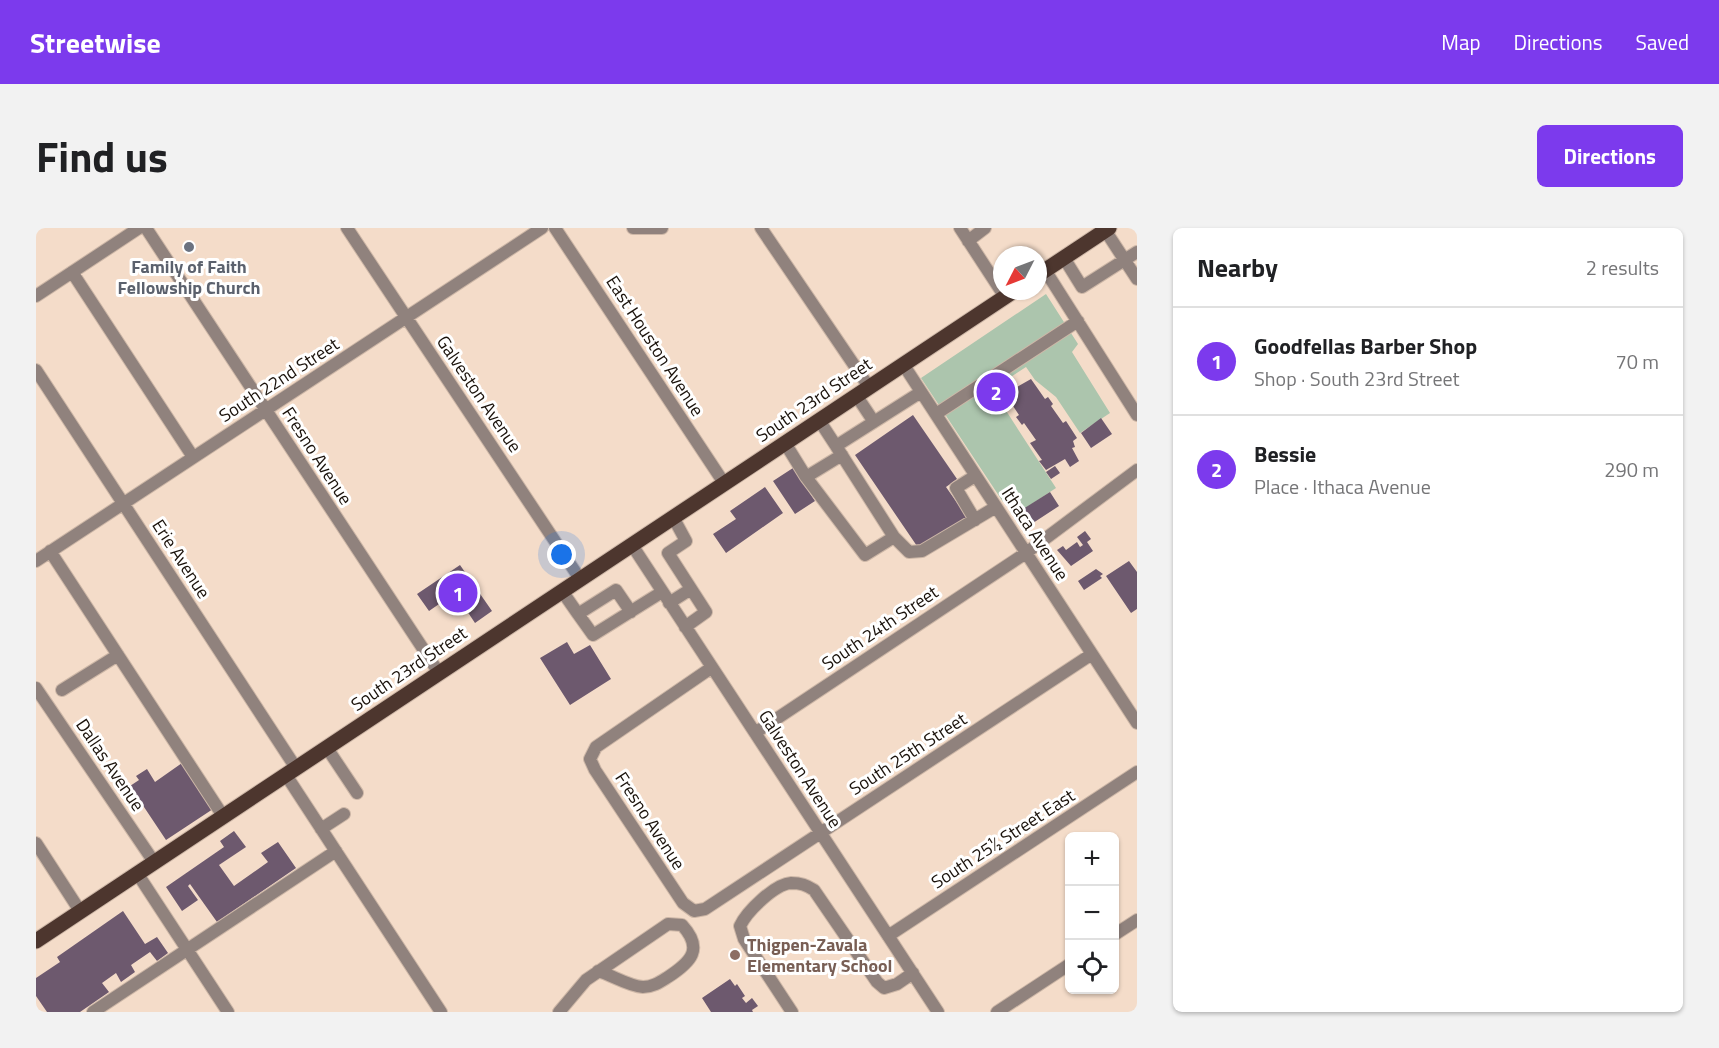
<!DOCTYPE html>
<meta charset="utf-8">
<style>
:root{--surface:#fff;--page:#f2f2f2;--text:#202124;--muted:#757577;--line:#e0e0e0;--accent:#7c3aed}
body{margin:0;font-family:"Titillium Web",sans-serif;background:var(--page);color:var(--text)}
.controls{position:absolute;right:18px;bottom:18px;display:grid;overflow:hidden;border-radius:9px;box-shadow:0 2px 4px #0004}
.controls button{width:54px;height:54px;display:grid;place-items:center;padding:0;border:0;border-bottom:2px solid var(--line);background:var(--surface);color:var(--text);font:30px sans-serif}
.compass{position:absolute;left:957px;top:18px;width:54px;height:54px;border-radius:50%;background:var(--surface);box-shadow:0 2px 4px #0004;rotate:228deg}
.you{position:absolute;left:526px;top:327px;width:21px;height:21px;margin:-15px;border:4px solid #fff;border-radius:50%;background:#1a73e8;box-shadow:0 0 0 9px #1a73e833}
.badge{display:grid;place-items:center;width:39px;height:39px;border-radius:50%;background:var(--accent);color:#fff;font-size:20px;font-weight:700}
.pin{position:absolute;translate:-50% -50%;border:3px solid #fff;box-shadow:0 2px 6px #0006}
.list{margin:0;padding:0;list-style:none}
h2{display:flex;justify-content:space-between;align-items:center;height:78px;margin:0;padding:0 24px;font-size:26px}
h2 small{font-size:20px;font-weight:400;color:var(--muted)}
.list li{display:grid;grid-template-columns:39px 1fr auto;gap:18px;align-items:center;box-sizing:border-box;height:108px;padding:0 24px;border-top:2px solid var(--line)}
.list b{display:block;font-size:22px;white-space:nowrap}
.list p{margin:0;font-size:20px;white-space:nowrap;color:var(--muted)}
.list em{font-size:20px;font-style:normal;color:var(--muted)}
.icon{flex:none;width:33px;height:33px;fill:none;stroke:currentColor;stroke-width:2;stroke-linecap:round;stroke-linejoin:round}
.map{position:relative;flex:none;width:1101px;height:784px;overflow:hidden;border-radius:9px}
header{display:flex;align-items:center;gap:36px;box-sizing:border-box;height:84px;padding:0 30px;background:var(--accent);color:#fff}
header strong{font-size:28px}
nav{display:flex;gap:33px;margin-inline-start:auto;font-size:21px}
.intro{display:flex;align-items:center;justify-content:space-between;box-sizing:border-box;height:144px;padding:0 36px}
h1{margin:0;font-size:42px}
.button{padding:15px 27px;border-radius:9px;background:var(--accent);color:#fff;font-size:21px;font-weight:700}
main{display:flex;gap:36px;padding:0 36px}
aside{flex:1;background:var(--surface);border-radius:9px;box-shadow:0 2px 4px #0004}
.map>svg:first-child{display:block}
</style>
<header>
<strong>Streetwise</strong>
<nav><a>Map</a><a>Directions</a><a>Saved</a></nav>
</header>
<div class="intro"><h1>Find us</h1><a class="button">Directions</a></div>
<main>
<div class="map">
<svg width="1101" height="784" viewBox="0 0 1101 784">
<rect width="100%" height="100%" fill="#f4dcc9"/>
<path fill="#acc5ad" d="M1010 66 1042 116 1036 124 1074 185 1044 205 1020 169 999 152 990 139 956 161 1020 260 985 283 977 270 967 274 885 150Z"/>
<path fill="#6d596e" d="M995 151 1009 171 1012 169 1017 176 1015 178 1027 195 1030 193 1041 210 1037 213 1039 219 1036 220 1043 233 1034 239 1029 231 1010 242 1003 233 1006 232 994 215 1000 212 988 195 986 197 980 189 983 187 973 172 978 169 974 163Z
M877 187 921 251 910 259 931 289 883 321 819 227Z
M1065 190 1076 206 1055 220 1045 205Z
M1019 238 1024 245 1015 251 1010 244Z
M757 240 779 273 759 286 737 253Z
M729 259 747 285 690 325 677 306 700 291 694 283Z
M1014 264 1023 278 997 295 987 281Z
M1049 303 1055 311 1051 314 1057 323 1035 338 1021 322 1027 318 1030 322 1041 314 1044 319 1047 317 1041 309Z
M1093 333 1101 344V381L1095 385 1070 348Z
M424 337 456 383 439 395 419 365 393 383 381 366Z
M1060 341 1067 346 1064 348 1066 350 1048 362 1042 353Z
M531 414 538 426 554 417 575 451 534 477 504 430Z
M146 535 177 581 130 612 94 558 103 552 100 548 111 541 119 554Z
M198 603 210 619 183 637 198 658 232 634 225 625 242 614 260 640 181 694 154 656 152 658 162 672 146 683 130 659 188 619 184 613Z
M87 683 109 716 121 709 132 725 121 733 114 724 95 737 99 744 85 754 80 745 66 755 73 764 44 784H11L0 768V750L24 734 21 729Z
M694 751 699 758 701 756 709 768 706 770 710 775 716 770 722 778 716 782 717 784H675L666 770Z"/>
<g fill="none" stroke-linecap="round" stroke-linejoin="round">
<g stroke="#cdb7a7" stroke-width="14">
<path id="minor" d="M110 0 403 445
M311 0 544 351
M519 0 688 255
M597 0H626
M725 0 833 159
M924 0 969 69
M1069 2 1101 51
M932 13 949 0
M1028 30 1046 59 1101 24
M1009 42 1101 187
M36 44 157 229
M0 68 103 0
M867 136 1101 495
M0 142 260 540
M820 167 838 194
M900 186 1042 93
M783 192 800 218
M749 215 770 249 806 227
M939 248 920 260 939 292
M770 249 829 327 858 309 800 218 885 164
M637 289 650 313 632 325 670 384 649 399
M858 309 873 324 886 323 960 279
M596 317 902 784
M14 323 187 588
M0 333 506 0
M526 363 542 386
M633 375 655 361
M595 384 580 362 542 386 557 407 626 364
M675 440 560 519 554 531 559 542 647 675 658 683 669 681 1056 426
M0 460 118 634
M26 462 82 427
M719 505 990 325 1101 242
M291 520 321 565
M250 547 405 784
M285 601 308 586
M0 615 44 683
M101 645 192 784
M1078 707 1101 692
M852 708 1101 544
M57 784 300 623
M523 784 550 752 632 696 646 697C668 721 655 734 632 749 624 754 617 759 607 759 592 758 576 747 562 743
M756 784 708 711 704 698C711 683 739 656 755 655 765 655 770 657 778 662L841 754 848 760 861 756 877 745
M961 784 1034 736"/>
</g>
<g stroke="#cdb7a7" stroke-width="17">
<path id="major" d="M1002 47 1073 0
M0 713 978 63"/>
</g>
<use href="#minor" stroke="#90827d" stroke-width="12"/>
<use href="#major" stroke="#4d362e" stroke-width="15"/>
</g>
<circle fill="#6b7280" stroke="#fff" stroke-width="2" cx="153" cy="19" r="6"/>
<circle fill="#8d6e63" stroke="#fff" stroke-width="2" cx="699" cy="727" r="6"/>
<g text-anchor="middle" stroke-width="6" stroke-linejoin="round" paint-order="stroke">
<g font-size="18" font-weight="bold" fill="#5b616d" stroke="#fff">
<text x="153" y="45">Family of Faith<tspan x="153" dy="21">Fellowship Church</tspan></text>
</g>
<g font-size="18" fill="#19110a" stroke="#fff">
<text transform="translate(619 118) rotate(57)" y="6">East Houston Avenue</text>
<text transform="translate(243 152) rotate(-33)" y="6">South 22nd Street</text>
<text transform="translate(443 166) rotate(56)" y="6">Galveston Avenue</text>
<text transform="translate(778 172) rotate(-34)" y="6">South 23rd Street</text>
<text transform="translate(281 228) rotate(57)" y="6">Fresno Avenue</text>
<text transform="translate(999 306) rotate(57)" y="6">Ithaca Avenue</text>
<text transform="translate(145 331) rotate(57)" y="6">Erie Avenue</text>
<text transform="translate(844 400) rotate(-34)" y="6">South 24th Street</text>
<text transform="translate(373 441) rotate(-34)" y="6">South 23rd Street</text>
<text transform="translate(872 526) rotate(-33)" y="6">South 25th Street</text>
<text transform="translate(74 537) rotate(56)" y="6">Dallas Avenue</text>
<text transform="translate(764 541) rotate(57)" y="6">Galveston Avenue</text>
<text transform="translate(614 593) rotate(57)" y="6">Fresno Avenue</text>
<text transform="translate(967 611) rotate(-33)" y="6">South 25½ Street East</text>
</g>
<g font-size="18" font-weight="bold" fill="#785e54" stroke="#fff" text-anchor="start">
<text x="711" y="723">Thigpen-Zavala<tspan x="711" dy="21">Elementary School</tspan></text>
</g>
</g>
</svg>
<div class="controls">
<button>+</button>
<button>−</button>
<button><svg class="icon" aria-label="locate" viewBox="0 0 24 24"><circle cx="12" cy="12" r="6"/><path d="M12 2v4M12 18v4M2 12h4M18 12h4"/></svg></button>
</div>
<svg class="compass" viewBox="-18 -18 36 36"><path d="M0-13l5 13h-10z" fill="#e53935"/><path d="M0 13l5-13h-10z" fill="#757577"/></svg>
<div class="you"></div>
<div class="pin badge" style="left:422px;top:365px">1</div>
<div class="pin badge" style="left:960px;top:164px">2</div>
</div>
<aside>
<h2>Nearby<small>2 results</small></h2>
<ul class="list">
<li><span class="badge">1</span><div><b>Goodfellas Barber Shop</b><p>Shop · South 23rd Street</p></div><em>70 m</em></li>
<li><span class="badge">2</span><div><b>Bessie</b><p>Place · Ithaca Avenue</p></div><em>290 m</em></li>
</ul>
</aside>
</main>
